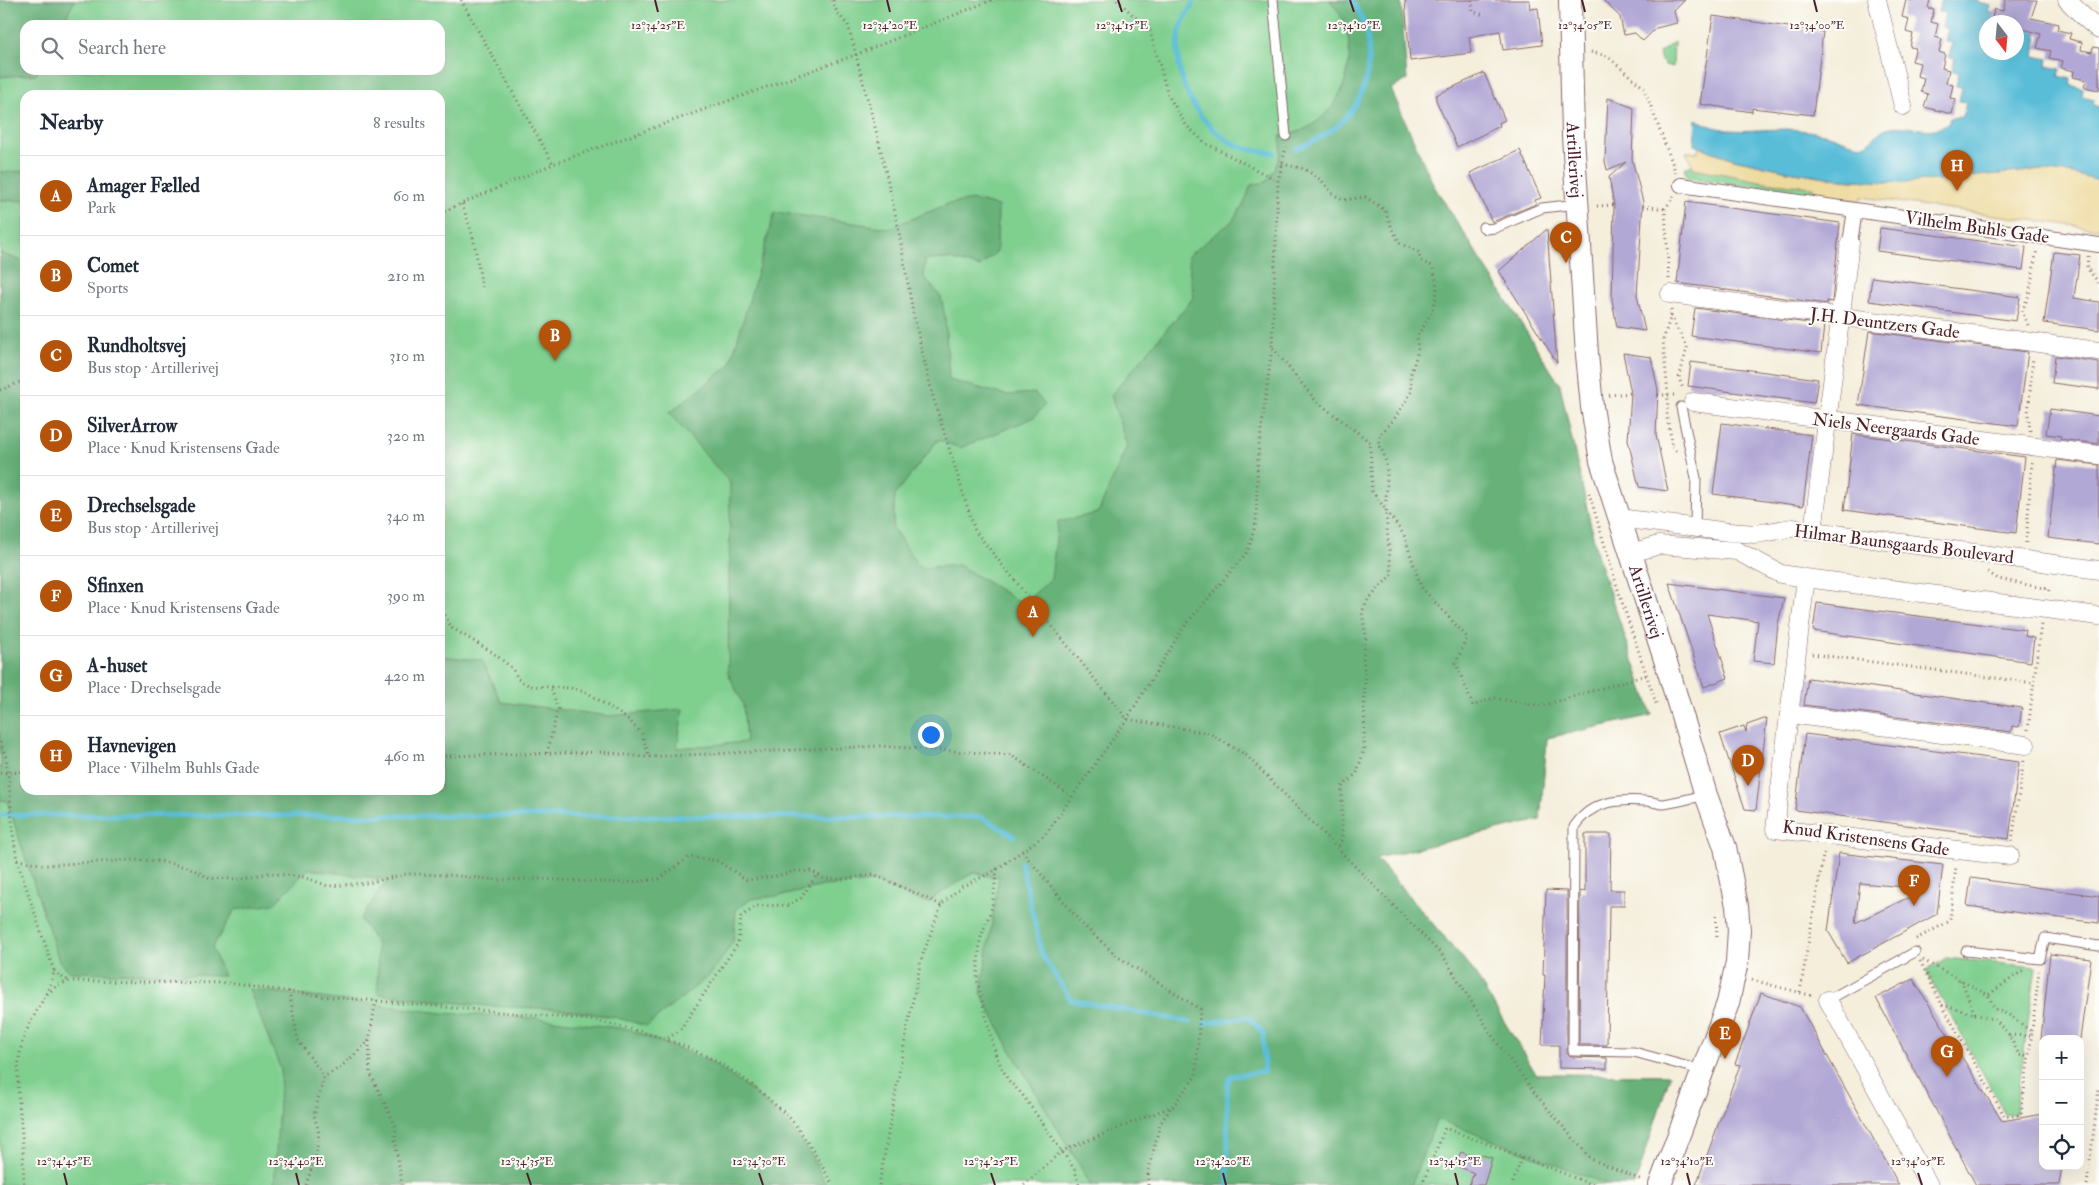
<!DOCTYPE html>
<meta charset="utf-8">
<style>
:root{--surface:#fff;--page:#f6f6f7;--text:#1f2937;--muted:#747a83;--line:#e0e1e3;--accent:#b45309}
body{margin:0;font-family:"IM FELL Double Pica",serif;background:var(--page);color:var(--text)}
.controls{position:absolute;right:15px;bottom:15px;display:grid;overflow:hidden;border-radius:10px;box-shadow:0 5px 20px #0002}
.controls button{width:45px;height:45px;display:grid;place-items:center;padding:0;border:0;border-bottom:1px solid var(--line);background:var(--surface);color:var(--text);font:25px sans-serif}
.compass{position:absolute;left:1979px;top:15px;width:45px;height:45px;border-radius:50%;background:var(--surface);box-shadow:0 5px 20px #0002;rotate:164deg}
.you{position:absolute;left:930px;top:734px;width:18px;height:18px;margin:-12px;border:4px solid #fff;border-radius:50%;background:#1a73e8;box-shadow:0 0 0 8px #1a73e833}
.badge{display:grid;place-items:center;width:32px;height:32px;border-radius:50%;background:var(--accent);color:#fff;font-size:16px;font-weight:700}
.pin{position:absolute;translate:-50% -41px;filter:drop-shadow(0 1px 2px #0008)}
.pin::after{content:'';position:absolute;top:26px;width:18px;height:15px;background:inherit;clip-path:polygon(0 0,100% 0,50% 100%)}
.list{margin:0;padding:0;list-style:none}
h2{display:flex;justify-content:space-between;align-items:center;height:65px;margin:0;padding:0 20px;font-size:21px}
h2 small{font-size:16px;font-weight:400;color:var(--muted)}
.list li{display:grid;grid-template-columns:32px 1fr auto;gap:15px;align-items:center;box-sizing:border-box;height:80px;padding:0 20px;border-top:1px solid var(--line)}
.list b{display:block;font-size:19px;white-space:nowrap}
.list p{margin:0;font-size:16px;white-space:nowrap;color:var(--muted)}
.list em{font-size:16px;font-style:normal;color:var(--muted)}
.icon{flex:none;width:28px;height:28px;fill:none;stroke:currentColor;stroke-width:2;stroke-linecap:round;stroke-linejoin:round}
.map{position:relative;flex:none;width:2099px;height:1185px;overflow:hidden}
.search{position:absolute;background:var(--surface);box-shadow:0 5px 20px #0002;left:20px;top:20px;width:425px;height:55px;display:flex;align-items:center;gap:12px;box-sizing:border-box;padding:0 18px;border-radius:15px;color:var(--muted);font-size:19px}
.panel{position:absolute;background:var(--surface);box-shadow:0 5px 20px #0002;left:20px;top:90px;width:425px;height:705px;border-radius:15px}
.map>svg:first-child{display:block}
</style>
<div class="map">
<svg width="2099" height="1185" viewBox="0 0 2099 1185">
<rect width="100%" height="100%" fill="#fdfcf7"/>
<filter id="ink" filterUnits="userSpaceOnUse"><feTurbulence type="fractalNoise" baseFrequency=".02" numOctaves="2"/><feDisplacementMap in="SourceGraphic" scale="10" xChannelSelector="R" yChannelSelector="G"/><feConvolveMatrix kernelMatrix="1 2 1 2 8 2 1 2 1" color-interpolation-filters="sRGB"/></filter>
<filter id="wash" filterUnits="userSpaceOnUse"><feTurbulence type="fractalNoise" baseFrequency=".0096" numOctaves="4" result="noise"/><feDisplacementMap in="SourceGraphic" scale="20" xChannelSelector="R" yChannelSelector="G"/><feGaussianBlur stdDeviation="1.12" result="paint"/><feColorMatrix in="noise" values="0 0 0 0 0 0 0 0 0 0 0 0 0 0 0 0 0 1.4 0 .05"/><feComposite in="paint" operator="in"/></filter>
<g filter="url(#wash)">
<rect width="100%" height="100%" fill="#f4eedb"/>
<path fill="#7fcf8f" stroke="#64775d" fill-rule="evenodd" d="M0 0H1387L1383 82 1434 186 1560 385 1598 559 1652 715 1547 738 1540 820 1376 858 1472 969 1536 1074 1670 1075 1635 1185H0ZM25 25H440V70H25ZM25 95H440V790H25Z
M1674 42 1673 67 1665 65 1661 61 1659 53Z
M1692 165 1695 168 1765 182 1813 187 1815 195 1688 178 1684 168Z
M1946 958 2036 967 2015 1114 2006 1115 1926 971Z"/>
<path fill="#67b27a" stroke="#586852" d="M0 0H75L62 25H25V70H39L37 74 0 77Z
M1329 0H1401L1407 80 1391 89 1434 186 1560 385 1598 559 1652 715 1547 738 1540 820 1376 858 1472 969 1536 1074 1670 1075 1635 1185H1609L1437 1119 1411 1185H1089L1090 1183 1010 1049 981 993 999 876 992 877 974 872 942 892 927 903 873 882 823 886 786 895 751 899 736 910 733 942 711 974 647 1026 614 1017 559 1009 486 1006 378 994 377 944 360 919 388 880 308 869 274 904 235 910 212 948 224 976 70 972 59 961 7 801 0 800V253L25 262V790H440V656L482 660 501 702 609 716 683 709 677 748 746 742 743 704 728 673 730 483 669 413 730 365 775 212 889 228 948 204 973 200 998 206 997 251 980 267 949 259 925 260 924 277 941 297 945 316 949 380 1006 395 1035 393 1045 405 1033 418 960 448 938 440 895 495 893 528 920 568 959 565 1023 604 1051 579 1058 522 1098 513 1127 446 1111 395 1194 297 1188 256 1231 222 1244 204 1251 185 1266 182C1276 168 1284 153 1280 136 1288 136 1294 133 1302 130 1350 111 1366 37 1329 0Z
M25 171V201L0 200V172Z
M249 989 442 1013 536 1018 628 1029 709 1061 755 1093 787 1123 810 1154 826 1185H274L281 1070Z"/>
<path fill="#eeda9e" stroke="#9c7c64" d="M1699 147 1734 159 1788 171 1839 179 1903 183 2040 170 2074 174 2099 181V229L1861 197 1860 201 1815 195 1813 187 1765 182 1694 168 1686 152H1698Z"/>
<path fill="#5abdd8" stroke="#526e82" d="M1941 0H1978V2L1990 5 1988 12 2001 16 1999 22H1986V52H2016L2017 36 2024 38 2026 31 2028 32 2031 26 2038 28 2034 56 2048 59 2047 66 2060 69 2058 76 2071 79 2070 85 2083 89 2082 96 2094 99 2093 105 2099 107V181L2074 174 2040 170 1903 183 1839 179 1788 171 1734 159 1694 145 1696 119C1728 139 1762 126 1798 130 1809 131 1821 133 1832 136 1843 140 1854 145 1865 145 1874 140 1878 131 1887 128 1909 122 1926 137 1948 124L1950 118 1963 117 1966 102 1959 101 1962 87 1956 86 1959 72 1952 71 1955 58 1949 57 1952 43 1945 41 1948 29 1942 27 1945 13 1938 12Z"/>
<g fill="none" stroke-linecap="round" stroke-linejoin="round">
<path stroke="#5abdd8" stroke-width="5" d="M1195 0C1190 9 1182 20 1180 31 1171 75 1194 122 1234 144 1245 150 1261 152 1274 153
M1296 149C1315 141 1334 132 1347 116 1374 85 1376 33 1351 0
M0 815 982 817 1014 836
M1021 862 1042 955 1071 1000 1190 1022
M1205 1023 1249 1017 1263 1033 1264 1071 1231 1076 1227 1084 1228 1185"/>
</g>
<g id="blocks">
<path fill="#b2a8d5" fill-rule="evenodd" d="M1405 0H1529L1530 9 1538 8 1542 45 1503 50 1500 31 1469 37 1471 53 1410 61Z
M1603 0H1685L1674 11 1677 23 1656 28 1643 41 1635 33 1624 35 1620 17Z
M1906 0H1930L1928 8 1934 9 1931 22 1938 24 1935 37 1942 39 1939 52 1945 54 1942 68 1949 70 1946 83 1953 85 1950 98 1956 99 1952 114 1924 107 1928 94 1921 92 1924 78 1917 76 1920 63 1912 61 1916 48 1910 47 1913 34 1906 32 1909 19 1902 17Z
M2006 0H2037L2031 18 2059 24 2057 30 2071 33 2069 39 2082 42 2081 50 2092 52 2093 47 2099 48V90L2084 87 2086 80 2073 77 2074 71 2061 68 2063 61 2049 58 2051 51 2037 48 2041 34 2016 27V22H2002L1992 19 1994 9 2003 11Z
M1713 16 1823 32 1813 115 1752 108V112L1700 104Z
M1484 73 1505 120 1499 123 1500 126 1457 147 1436 100V95Z
M1608 98 1634 108 1632 159 1643 202 1637 295 1645 331 1617 327 1612 300 1614 205 1609 177 1626 162 1607 170 1605 161Z
M1520 150 1541 198 1535 200 1536 204 1492 222 1470 173Z
M1686 202 1840 223 1832 302 1827 301V304L1677 283Z
M1880 228 2026 247 2023 270 1877 251Z
M1547 229 1557 363 1499 271Z
M2054 252 2080 255 2074 298 2099 302V330L2044 323Z
M1872 277 2020 297 2016 321 1869 301Z
M1695 308 1824 325 1821 353 1691 336Z
M1869 331 2028 352 2018 426 1858 405Z
M1623 353 1651 357 1658 390 1656 435 1668 491 1639 487 1628 440 1631 393Z
M2055 356 2099 362V389L2052 383Z
M1691 362 1818 379 1814 403 1688 386Z
M2050 409 2099 416V444L2060 439 2061 436 2046 434Z
M1722 423 1812 435 1803 506 1713 494Z
M1853 434 2025 457 2016 533 1844 510Z
M2057 460 2099 465V544L2048 538Z
M1669 583 1784 598 1778 624 1774 663 1753 661 1758 621 1707 614 1728 678 1704 687Z
M1817 603 2026 630 2025 636 2034 638 2031 662 1813 631Z
M1808 678 2022 708 2019 727 2012 726 2011 732 1804 705Z
M1767 718 1756 810 1745 809 1720 734 1744 726 1746 732 1747 725Z
M1805 734 2019 762 2009 839 1795 810Z
M1585 834H1611L1610 890H1624V906H1609L1607 1045H1579L1580 891 1585 892Z
M1839 853 1943 865 1937 914 1847 963 1828 931ZM1860 883 1926 889 1855 923Z
M1971 878 2099 896V923L1967 906Z
M1546 890 1567 891V1054L1573 1057 1607 1058V1069L1559 1068V1045H1542L1545 975H1543Z
M2050 954 2091 959 2080 1039H2041Z
M1913 979 2002 1121 2043 1114V1166H2062L2059 1185H1976L1876 998Z
M1761 993 1800 1007 1899 1185H1696L1740 1065 1735 1064Z
M1461 1152 1478 1159 1479 1154 1492 1158 1484 1185H1469L1474 1173 1455 1165Z"/>
</g>
</g>
<g filter="url(#ink)">
<use href="#blocks" fill-opacity="0" stroke="#866769" stroke-width="1"/>
<g fill="none" stroke-linecap="round" stroke-linejoin="round">
<g stroke="#866769" stroke-width="11">
<path id="service" d="M1273 0 1286 136
M1483 227 1486 229 1495 228 1542 208 1577 204
M1681 407 1696 478 1695 528
M1966 951 2040 959 2045 938 2099 946
M1828 1000 1915 952
M1704 1071 1634 1052 1573 1051 1574 827C1591 801 1617 799 1645 801 1652 801 1658 804 1664 804 1678 802 1692 798 1706 795"/>
</g>
<g stroke="#866769" stroke-width="16">
<path id="pedestrian" d="M1681 185 2099 245
M1850 243 1855 210"/>
</g>
<g stroke="#866769" stroke-width="19">
<path id="minor" d="M1877 0 1903 106
M2067 0 2086 19 2099 30
M1670 294 2099 351
M1693 402 2099 455
M1619 518 1729 532 1756 534 1792 528 2099 570
M1813 531 1850 243
M1631 553 1659 545 1737 551 1781 574 1806 578 2099 616
M1806 578 1775 829 2010 856
M1789 714 2026 745
M1828 1000 1929 1185"/>
</g>
<g stroke="#866769" stroke-width="24">
<g id="tertiary">
<path id="s1" d="M1570 0 1573 136 1587 354 1592 407 1601 461 1668 669 1706 795 1725 847 1737 906 1739 930 1737 962 1728 1003 1660 1185"/>
</g>
</g>
<path stroke="#866769" stroke-width="3" stroke-dasharray="1 4" stroke-linecap="butt" d="M461 0 553 164
M833 0 837 13 848 25 879 142 898 226 913 313 933 397 975 531 1127 719 1209 733 1246 755 1444 957 1493 1037 1537 1096 1591 1159 1642 1180
M1117 0 1150 31 1168 95 1186 125 1205 143 1278 181
M1472 0 1473 12 1485 15
M1591 52 1607 56 1644 88 1676 173
M1282 164 1305 169 1322 181 1334 195 1345 200 1365 197 1385 210 1392 229 1400 243 1418 252 1421 261 1432 266C1443 293 1433 314 1417 336L1418 351 1410 376 1412 391 1394 419 1379 436V446C1392 463 1385 491 1386 511 1387 532 1389 553 1392 574L1368 600 1362 612 1366 637 1363 658 1365 676 1364 749 1357 773 1342 787V838L1338 849
M462 204 473 236 482 287
M1597 206 1614 205
M1643 206 1665 209
M440 213 553 164 855 55 992 0
M2088 256 2087 268 2099 283
M1669 279 1665 209 1674 196
M1671 310V315L1663 340 1668 395 1667 418 1672 442 1670 445 1677 452
M1671 316 1687 348 1679 378 1683 389
M2028 325 2022 311 2029 295 2037 249
M1273 348 1316 401 1370 442 1372 491 1404 535 1421 587 1467 637 1456 663 1473 706 1494 698 1541 706 1647 675
M0 390 25 380
M1609 395 1631 393
M1658 395H1676
M2030 431 2028 414 2033 357
M1589 493 1619 593 1657 706
M2026 543 2032 462
M1988 572 1998 579 2049 589 2048 593
M440 606 452 628 492 652 512 668 518 679 530 686 571 688 588 693 629 720 642 734 649 756
M1812 654 2034 683
M2028 730 2041 624
M0 742 6 757 9 782 13 834 17 860 54 971C49 998 29 1017 22 1044 14 1073 20 1106 22 1135 24 1152 23 1168 24 1185
M547 753 558 709 551 687
M440 756 602 752 644 757 881 746 1011 755 1071 796
M0 773 25 772
M2012 841 2024 760
M1022 851 1081 923 1118 957 1200 1009 1196 1075 1173 1106 1062 1151 1024 1185
M17 860 46 865 131 860 159 861 190 868 209 878 239 879 269 873 304 877 328 886 367 883 406 874 449 875 498 880 538 879 624 883 659 879 689 857 718 861 747 880 777 876 795 871H812L824 879H848L873 874 941 905
M997 869 992 907 980 940 977 980 996 1056 1008 1080 1022 1094 1075 1170 1079 1185
M1716 916 1717 940
M1916 939 1950 921 1956 866
M1923 960 1988 995 2025 969
M1920 961 1942 1005 2005 1117 2021 1115 2032 1032 2009 1015 1995 1009 1988 995
M54 971 63 978 70 981
M1752 980 1813 996
M289 991 298 1040 324 1077
M1800 992 1824 850
M47 994 58 985 70 981 228 983 321 996 590 1020C658 1033 721 1053 772 1102 780 1109 788 1115 794 1123 809 1143 821 1164 833 1185
M1942 1005 1975 1014 1961 980
M1975 1014 1996 1020 2009 1035 2019 1055 2028 1057
M2032 1031 2039 971
M2009 1035 2031 1036
M668 1038 680 1030 738 943 741 917 756 906 788 905 801 898 817 875
M369 1041 370 1073 396 1127 395 1140 402 1185
M1522 1157 1593 1185
M306 1185 316 1155 319 1133 314 1115 324 1077 341 1067 369 1041 376 1000
M879 1185 904 1045 921 960 941 905 961 887 991 873 1045 835 1127 719 1183 628 1248 551 1256 522 1258 454 1272 348 1278 181 1286 147
M1148 1185V1173L1160 1124 1172 1106
M1422 1185 1445 1128 1522 1157 1512 1185
M2087 1185 2099 1088"/>
<use href="#service" stroke="#fff" stroke-width="9"/>
<use href="#pedestrian" stroke="#fff" stroke-width="14"/>
<use href="#minor" stroke="#fff" stroke-width="18"/>
<use href="#tertiary" stroke="#fff" stroke-width="22"/>
</g>
</g>
<path fill="none" stroke="#4a1f2b" stroke-width="2" d="M655 0 658 12M887 0 890 12M1118 0 1122 12M1350 0 1354 12M1582 0 1585 12M1814 0 1817 12M64 1173 67 1185M296 1173 299 1185M527 1173 531 1185M759 1173 763 1185M991 1173 995 1185M1223 1173 1226 1185M1455 1173 1458 1185M1687 1173 1690 1185M1918 1173 1922 1185"/>
<g text-anchor="middle" stroke-width="4" stroke-linejoin="round" paint-order="stroke">
<g font-size="18" fill="#4a1f2b" stroke="#fdfcf7">
<text dy="6" stroke="none"><textPath href="#s1" startOffset="160">Artillerivej</textPath></text>
<text transform="translate(1977 227) rotate(8)" y="6">Vilhelm Buhls Gade</text>
<text transform="translate(1885 323) rotate(7)" y="6">J.H. Deuntzers Gade</text>
<text transform="translate(1896 429) rotate(7)" y="6">Niels Neergaards Gade</text>
<text transform="translate(1904 544) rotate(7)" y="6">Hilmar Baunsgaards Boulevard</text>
<text dy="6" stroke="none"><textPath href="#s1" startOffset="610">Artillerivej</textPath></text>
<text transform="translate(1866 838) rotate(8)" y="6">Knud Kristensens Gade</text>
</g>
</g>
<g font-size="12" text-anchor="middle" fill="#4a1f2b" stroke="#fdfcf7" stroke-width="4" stroke-linejoin="round" paint-order="stroke">
<text x="658" y="29">12°34'25"E</text>
<text x="890" y="29">12°34'20"E</text>
<text x="1122" y="29">12°34'15"E</text>
<text x="1354" y="29">12°34'10"E</text>
<text x="1585" y="29">12°34'05"E</text>
<text x="1817" y="29">12°34'00"E</text>
<text x="64" y="1165">12°34'45"E</text>
<text x="296" y="1165">12°34'40"E</text>
<text x="527" y="1165">12°34'35"E</text>
<text x="759" y="1165">12°34'30"E</text>
<text x="991" y="1165">12°34'25"E</text>
<text x="1223" y="1165">12°34'20"E</text>
<text x="1455" y="1165">12°34'15"E</text>
<text x="1687" y="1165">12°34'10"E</text>
<text x="1918" y="1165">12°34'05"E</text>
</g>
</svg>
<div class="controls">
<button>+</button>
<button>−</button>
<button><svg class="icon" aria-label="locate" viewBox="0 0 24 24"><circle cx="12" cy="12" r="6"/><path d="M12 2v4M12 18v4M2 12h4M18 12h4"/></svg></button>
</div>
<svg class="compass" viewBox="-18 -18 36 36"><path d="M0-13l5 13h-10z" fill="#e53935"/><path d="M0 13l5-13h-10z" fill="#747a83"/></svg>
<div class="you"></div>
<div class="pin badge" style="left:1033px;top:637px">A</div>
<div class="pin badge" style="left:555px;top:361px">B</div>
<div class="pin badge" style="left:1566px;top:263px">C</div>
<div class="pin badge" style="left:1748px;top:786px">D</div>
<div class="pin badge" style="left:1725px;top:1059px">E</div>
<div class="pin badge" style="left:1914px;top:906px">F</div>
<div class="pin badge" style="left:1947px;top:1077px">G</div>
<div class="pin badge" style="left:1957px;top:191px">H</div>
<div class="search"><svg class="icon" aria-label="search" viewBox="0 0 24 24"><circle cx="10" cy="10" r="6"/><path d="M15 15l6 6"/></svg>Search here</div>
<section class="panel">
<h2>Nearby<small>8 results</small></h2>
<ul class="list">
<li><span class="badge">A</span><div><b>Amager Fælled</b><p>Park</p></div><em>60 m</em></li>
<li><span class="badge">B</span><div><b>Comet</b><p>Sports</p></div><em>210 m</em></li>
<li><span class="badge">C</span><div><b>Rundholtsvej</b><p>Bus stop · Artillerivej</p></div><em>310 m</em></li>
<li><span class="badge">D</span><div><b>SilverArrow</b><p>Place · Knud Kristensens Gade</p></div><em>320 m</em></li>
<li><span class="badge">E</span><div><b>Drechselsgade</b><p>Bus stop · Artillerivej</p></div><em>340 m</em></li>
<li><span class="badge">F</span><div><b>Sfinxen</b><p>Place · Knud Kristensens Gade</p></div><em>390 m</em></li>
<li><span class="badge">G</span><div><b>A-huset</b><p>Place · Drechselsgade</p></div><em>420 m</em></li>
<li><span class="badge">H</span><div><b>Havnevigen</b><p>Place · Vilhelm Buhls Gade</p></div><em>460 m</em></li>
</ul>
</section>
</div>
